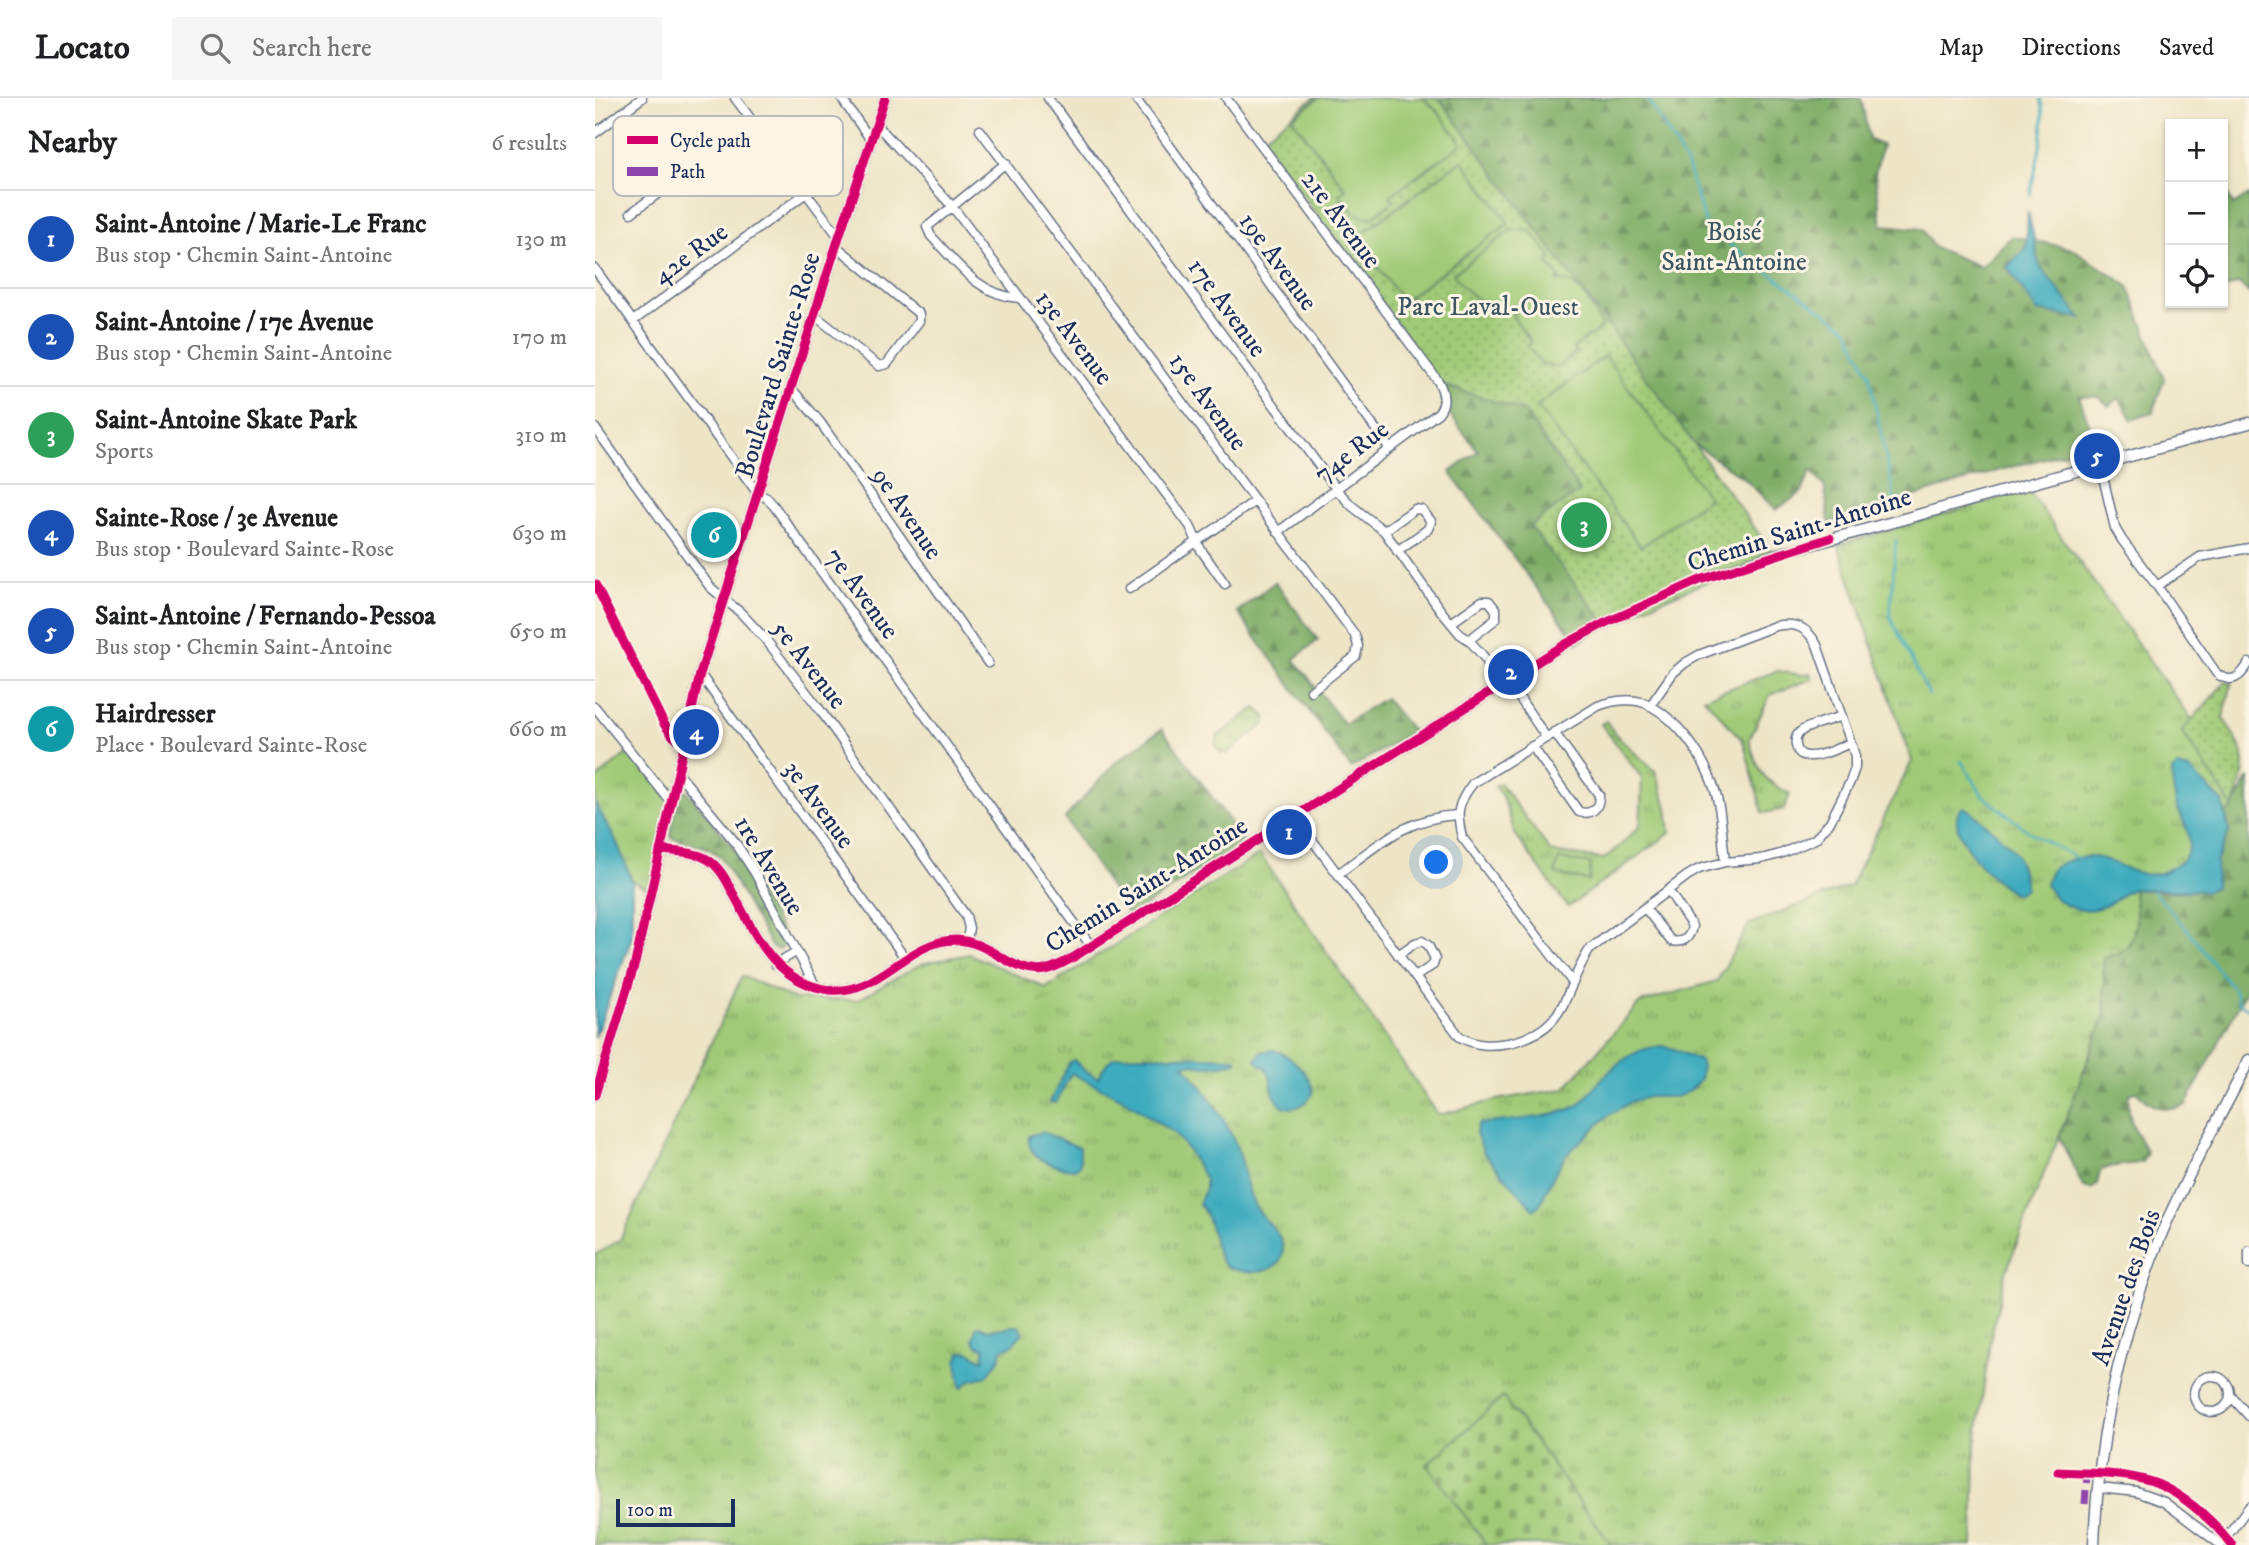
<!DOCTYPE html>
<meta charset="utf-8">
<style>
:root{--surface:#fff;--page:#f6f6f6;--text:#202124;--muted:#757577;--line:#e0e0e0;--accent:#1f6fb2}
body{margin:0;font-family:"IM FELL DW Pica",serif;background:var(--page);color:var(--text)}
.controls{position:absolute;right:21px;top:21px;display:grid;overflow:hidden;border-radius:0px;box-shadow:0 2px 5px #0004}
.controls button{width:63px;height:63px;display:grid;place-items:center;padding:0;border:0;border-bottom:2px solid var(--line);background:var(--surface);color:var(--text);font:35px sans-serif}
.scale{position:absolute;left:21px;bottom:18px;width:119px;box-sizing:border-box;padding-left:7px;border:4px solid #1b2f5e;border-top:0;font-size:19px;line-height:24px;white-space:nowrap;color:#1b2f5e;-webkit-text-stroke:5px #fcf5e5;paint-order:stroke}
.you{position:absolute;left:842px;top:765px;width:24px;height:24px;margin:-18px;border:5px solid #fff;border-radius:50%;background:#1a73e8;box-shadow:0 0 0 10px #1a73e833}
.badge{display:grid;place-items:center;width:46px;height:46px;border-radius:50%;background:var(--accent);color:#fff;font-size:23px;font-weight:700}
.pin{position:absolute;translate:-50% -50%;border:4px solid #fff;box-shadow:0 2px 7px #0006}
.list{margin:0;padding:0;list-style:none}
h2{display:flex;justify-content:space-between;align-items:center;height:91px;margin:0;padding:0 28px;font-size:30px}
h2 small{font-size:23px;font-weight:400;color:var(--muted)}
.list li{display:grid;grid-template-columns:46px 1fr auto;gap:21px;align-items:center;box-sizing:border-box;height:98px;padding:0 28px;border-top:2px solid var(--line)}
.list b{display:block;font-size:26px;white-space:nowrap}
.list p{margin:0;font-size:23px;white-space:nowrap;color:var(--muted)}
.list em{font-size:23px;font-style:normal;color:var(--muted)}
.icon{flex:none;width:38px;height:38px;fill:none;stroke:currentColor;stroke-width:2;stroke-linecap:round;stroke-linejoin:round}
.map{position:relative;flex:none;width:1654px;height:1447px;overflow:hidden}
header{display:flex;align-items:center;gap:42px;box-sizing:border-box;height:98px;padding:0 35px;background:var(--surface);border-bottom:2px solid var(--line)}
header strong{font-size:33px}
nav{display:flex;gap:38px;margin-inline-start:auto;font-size:24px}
.search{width:490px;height:63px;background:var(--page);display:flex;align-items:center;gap:18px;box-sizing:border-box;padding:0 24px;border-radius:0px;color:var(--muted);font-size:26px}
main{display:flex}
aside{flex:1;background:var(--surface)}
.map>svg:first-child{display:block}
</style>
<header>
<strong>Locato</strong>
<div class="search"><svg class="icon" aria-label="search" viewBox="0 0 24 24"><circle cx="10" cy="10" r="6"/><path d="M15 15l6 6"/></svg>Search here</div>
<nav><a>Map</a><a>Directions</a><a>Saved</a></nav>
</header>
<main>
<aside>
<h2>Nearby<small>6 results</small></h2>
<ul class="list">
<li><span class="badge" style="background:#1a4fb4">1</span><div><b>Saint-Antoine / Marie-Le Franc</b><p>Bus stop · Chemin Saint-Antoine</p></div><em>130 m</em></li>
<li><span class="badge" style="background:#1a4fb4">2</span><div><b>Saint-Antoine / 17e Avenue</b><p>Bus stop · Chemin Saint-Antoine</p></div><em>170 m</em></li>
<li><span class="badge" style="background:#2e9e5b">3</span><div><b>Saint-Antoine Skate Park</b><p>Sports</p></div><em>310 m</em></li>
<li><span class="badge" style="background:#1a4fb4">4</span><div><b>Sainte-Rose / 3e Avenue</b><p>Bus stop · Boulevard Sainte-Rose</p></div><em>630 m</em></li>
<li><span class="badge" style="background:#1a4fb4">5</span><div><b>Saint-Antoine / Fernando-Pessoa</b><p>Bus stop · Chemin Saint-Antoine</p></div><em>650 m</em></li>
<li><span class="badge" style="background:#0f9aa8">6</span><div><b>Hairdresser</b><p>Place · Boulevard Sainte-Rose</p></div><em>660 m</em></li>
</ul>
</aside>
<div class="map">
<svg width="1654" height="1447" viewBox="0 0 1654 1447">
<defs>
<pattern id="grass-tufts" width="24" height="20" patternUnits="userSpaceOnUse" patternTransform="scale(1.75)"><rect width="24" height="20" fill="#a0ca77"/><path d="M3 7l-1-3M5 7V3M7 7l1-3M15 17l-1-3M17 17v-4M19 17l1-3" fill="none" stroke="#82a465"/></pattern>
<pattern id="forest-firs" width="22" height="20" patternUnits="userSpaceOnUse" patternTransform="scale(1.75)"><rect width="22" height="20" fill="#80ae68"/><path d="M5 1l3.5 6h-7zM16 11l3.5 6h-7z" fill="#688e59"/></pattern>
<pattern id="cemetery-stones" width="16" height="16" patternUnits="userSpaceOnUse" patternTransform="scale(1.75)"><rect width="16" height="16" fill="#a0ca77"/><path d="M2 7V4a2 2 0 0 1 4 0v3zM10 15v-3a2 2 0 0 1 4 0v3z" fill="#82a465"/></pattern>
<pattern id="park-dots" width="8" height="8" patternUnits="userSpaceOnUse" patternTransform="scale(1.75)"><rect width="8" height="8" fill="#a0ca77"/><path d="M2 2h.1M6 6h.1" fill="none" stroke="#82a465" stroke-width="1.8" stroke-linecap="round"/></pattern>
</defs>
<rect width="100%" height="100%" fill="#fcf5e5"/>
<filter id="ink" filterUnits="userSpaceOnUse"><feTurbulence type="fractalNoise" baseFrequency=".0143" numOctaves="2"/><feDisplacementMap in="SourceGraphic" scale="14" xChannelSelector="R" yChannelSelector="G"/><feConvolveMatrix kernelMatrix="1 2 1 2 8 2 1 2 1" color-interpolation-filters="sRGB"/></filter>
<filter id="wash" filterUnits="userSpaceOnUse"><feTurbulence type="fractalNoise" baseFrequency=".00686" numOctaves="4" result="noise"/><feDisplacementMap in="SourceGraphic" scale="28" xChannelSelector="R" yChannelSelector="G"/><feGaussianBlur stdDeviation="1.57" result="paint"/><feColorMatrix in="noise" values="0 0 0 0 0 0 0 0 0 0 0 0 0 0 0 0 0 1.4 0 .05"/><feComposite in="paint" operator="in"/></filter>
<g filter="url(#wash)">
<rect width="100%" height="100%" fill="#eee5c7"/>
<path fill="url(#grass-tufts)" stroke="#5e7c6a" stroke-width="2" d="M1433 392 1597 622 1587 634 1654 730 1494 963 1435 1111 1410 1177 1395 1243 1380 1352 1378 1447H0V1157L25 1142 147 878 199 901 262 902 326 866 374 856 451 890 665 756 843 1017 906 1001 969 991 1045 905 1122 883 1154 826 1255 788 1317 663 1243 447Z
M1182 573 1207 577 1215 575 1217 581 1175 597 1154 642C1163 672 1167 683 1195 696L1189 711 1168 715 1148 643 1109 600Z
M661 610 671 619 670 626 633 655H625L620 646 623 638Z
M1011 623 1021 637 1060 673 1072 709 1075 735 973 809 921 738 908 700 900 688 905 685 956 754 1009 761 1027 746 1045 728 1047 680 1006 626Z
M35 653 76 704 55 792 37 783 22 745 0 705V682Z"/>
<path fill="url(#forest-firs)" stroke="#4e6e63" stroke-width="2" d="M844 0H1266L1274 42 1287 47 1280 76 1287 127 1327 131 1338 149 1386 169 1417 138 1478 151 1533 188 1569 281 1558 314 1537 322 1524 300 1514 308 1504 299 1484 298 1501 346 1402 373 1234 425 1230 390 1216 372 1207 394 1181 412 1151 382 1099 346Z
M1628 87 1638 107 1654 97V195L1644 185 1631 191 1628 186V158L1631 155 1628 149Z
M846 286 929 312 985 393 1010 525 983 545 855 374 883 353 848 308Z
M680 484 723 542 699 561 749 626 790 600 818 634 756 670 642 514Z
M567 631 649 743 534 818 470 720 520 665Z
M1654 679V887L1591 1007C1573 1015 1553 1010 1542 993L1534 996C1531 1019 1540 1034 1552 1054L1547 1064C1532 1068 1519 1065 1505 1073L1502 1087 1496 1091 1488 1089 1464 1039 1510 916 1508 860C1513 858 1520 857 1524 855 1546 842 1542 811 1538 791L1582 794 1619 790 1622 762 1634 734 1631 716 1638 710Z
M87 692H91L138 749 187 834 188 846 185 852 177 850 126 759 113 750 77 740 75 735 84 694Z"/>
<path fill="url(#cemetery-stones)" stroke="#5e7c6a" stroke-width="2" d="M908 1299 1016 1447H892L832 1367Z"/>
<path fill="url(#park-dots)" stroke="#5e7c6a" stroke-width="2" d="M719 0H844L1010 223 1179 457 1010 525 935 428 985 393 929 313 846 286 667 41Z
M1631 583 1637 585 1628 620C1654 661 1654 661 1638 710L1587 633Z"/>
<path fill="#a0ca77" stroke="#5e7c6a" stroke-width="2" d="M724 0H828L843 14 867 46 795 98 799 103 776 120 760 116 744 96 751 91 697 20Z
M867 62 914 125 808 203 761 140Z
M918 131 936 133 957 160 952 164 965 180 961 183C986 179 998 211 1007 229L978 250 981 255 963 269 946 266 932 247 936 244 917 217 930 204C901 220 874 200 858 176Z
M1010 258 1114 400 1046 449 942 308Z
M987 408 997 414 999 422 1005 421 1008 426V434L995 438 984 447 976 440 974 429H971L967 423Z
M964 761 996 766 994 783 960 776Z"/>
<path fill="#3eabbd" stroke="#2c6d8e" stroke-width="2" d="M1433 114 1445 169 1486 220 1442 213 1412 169 1431 150Z
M1583 669 1595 672 1628 704 1634 734 1622 762 1620 789 1613 793 1538 791C1528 794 1523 801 1514 806 1489 818 1465 811 1451 787 1454 771 1460 767 1475 762 1510 752 1518 769 1548 776 1563 779 1588 768 1593 753 1598 738 1588 724 1583 711 1579 699 1577 686 1577 673Z
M0 705 22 745 37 783V839L0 939Z
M1368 709C1374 710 1414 746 1419 753 1426 764 1428 779 1431 791L1421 796C1401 787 1343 730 1368 709Z
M1067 948 1079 951 1105 963 1107 968 1105 982 1093 994 1082 999H1053L1038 1003 1014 1017 971 1057 960 1075 945 1106 939 1112 889 1055 881 1035 883 1026C913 1022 953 1021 980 1009 988 1006 993 996 999 990 1015 970 1039 949 1067 948Z
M678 952C695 956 718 977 718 996 707 1012 687 1017 679 996 676 989 677 980 673 973 670 968 664 967 661 962L666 954Z
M545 957 641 960 642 964C632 966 622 968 612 968 604 968 597 964 589 967 613 995 632 1022 645 1057 650 1073 651 1093 660 1108 667 1121 689 1136 688 1152 687 1164 679 1171 667 1173 658 1175 639 1174 631 1168 618 1159 620 1124 604 1106L610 1091V1081L593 1052 580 1036 530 1002 476 975 461 1005 455 1004 474 965 479 962 490 973 503 980C514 956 520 958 545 957Z
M447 1034 485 1050V1067L480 1071C462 1070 431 1061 434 1038Z
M416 1228H424L428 1235 416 1248 407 1252 405 1260 392 1278 376 1282 366 1290 362 1264 365 1255 374 1254 388 1262 390 1250 383 1248 378 1242 381 1230 384 1228 393 1232C402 1230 410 1231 416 1228Z"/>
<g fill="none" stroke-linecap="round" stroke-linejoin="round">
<path stroke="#3eabbd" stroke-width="2.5" d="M1052 0 1091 65 1112 130 1253 231 1274 276 1301 409
M1435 97C1440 70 1454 26 1445 0
M1301 442 1295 519 1334 597
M1366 663 1388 698 1437 736 1482 760
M1558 793 1596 836 1640 894 1644 905 1654 911"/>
</g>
</g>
<g filter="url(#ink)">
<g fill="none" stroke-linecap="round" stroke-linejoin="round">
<g stroke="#656f83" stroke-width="11">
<path id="minor" d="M140 0 244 139
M246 0 276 42
M453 0 741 391 757 408 789 433 846 513 865 536 874 542 888 558 908 586
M540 0 795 351
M631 0 843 283C849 294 852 305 843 315L683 434
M282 27 357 108 595 428 606 452 630 486
M385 32 760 537 763 548 761 558 716 593
M0 35 47 0
M411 65 332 129 336 138C363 166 383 197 424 200
M36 115 160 26
M0 171 163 396 172 400 179 408 496 848
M219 217 284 268 292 266 324 223V216L241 148
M38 223 211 95
M196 290 225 324 393 565
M0 330 115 489 146 515 171 542 223 609 371 818 374 830 372 842
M1505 366 1520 430 1527 442 1562 488 1622 576C1637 586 1645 580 1654 565
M789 433 820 411 827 412 836 423 833 431 802 453
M0 486 69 626 78 638 89 646
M1562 488 1605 459 1654 450
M534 491 660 403
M856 525 887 503H894L901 512V521L874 542
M105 576 310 860
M913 583 951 639
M0 609 76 704
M1247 618C1236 622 1213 627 1205 634 1198 640 1200 654 1208 657 1221 662 1244 649 1256 645
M937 648 984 714C997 717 1004 711 1004 697L959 634
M83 675 140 744 160 775 221 889
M700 719 865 939C881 948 895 948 913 945 975 932 967 893 995 851L1092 778 1104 771 1130 764 1166 761 1185 756 1220 741 1235 724 1255 684 1260 670V658L1256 645 1222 547C1212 529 1201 524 1180 528L1104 557 1090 565 1078 575 1055 608
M743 776C783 747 810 720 862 717
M1050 810 1076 843C1088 845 1095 841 1097 828L1073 792
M803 857 820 845 827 843 833 847 840 861 838 867 820 879
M180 866 201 854
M978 885 867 739C861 714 862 706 878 685L1003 608C1019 602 1040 599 1056 608 1083 623 1106 655 1117 684 1127 709 1127 738 1130 764
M1654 1153V1166
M1599 1296a18 18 0 1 1 36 0a18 18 0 1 1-36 0Z
M1635 1297 1654 1318
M1504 1390 1541 1394 1569 1404 1626 1447
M1625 1447 1654 1409"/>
</g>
<g stroke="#656f83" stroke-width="13">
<path id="tertiary" d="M65 752C81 754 98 753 112 761 125 769 131 782 138 795 161 838 180 885 235 892 285 897 312 842 361 842 396 843 419 878 450 872 460 870 470 864 479 859L969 547 1010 525 1105 482 1179 457 1654 325
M0 997 40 865 105 576 244 139 290 0
M1499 1447C1503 1341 1525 1236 1566 1137 1591 1077 1625 1020 1654 962"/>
</g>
<use href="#minor" stroke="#fff" stroke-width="8"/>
<use href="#tertiary" stroke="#fff" stroke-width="10"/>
<path stroke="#8e44ad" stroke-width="7" stroke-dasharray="14 7" stroke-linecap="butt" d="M1490 1406 1492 1376"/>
<g stroke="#fcf5e5" stroke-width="13">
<path id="cycleway" d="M0 486 69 626 78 638 89 646
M65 752C81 754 98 753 112 761 125 769 131 782 138 795 161 838 180 885 235 892 285 897 312 842 361 842 396 843 419 878 450 872 460 870 470 864 479 859L969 547 1010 525 1105 482 1235 440
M0 997 40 865 105 576 244 139 290 0
M1463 1374C1491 1376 1522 1374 1550 1382 1582 1390 1618 1422 1637 1447"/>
</g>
<use href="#cycleway" stroke="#d6006c" stroke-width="9"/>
</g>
</g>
<g text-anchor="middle" stroke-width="6" stroke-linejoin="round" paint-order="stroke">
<g font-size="26" fill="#1b2f5e" stroke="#fcf5e5">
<text transform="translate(747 121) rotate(53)" y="9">21e Avenue</text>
<text transform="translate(95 155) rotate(-36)" y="9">42e Rue</text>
<text transform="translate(684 163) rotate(54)" y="9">19e Avenue</text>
<text transform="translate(633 209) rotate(54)" y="9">17e Avenue</text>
<text transform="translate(480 239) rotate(53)" y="9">13e Avenue</text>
<text transform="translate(182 267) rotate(-73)" y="9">Boulevard Sainte-Rose</text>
<text transform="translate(614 303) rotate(54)" y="9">15e Avenue</text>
<text transform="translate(756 353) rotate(-37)" y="9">74e Rue</text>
<text transform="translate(313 415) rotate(56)" y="9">9e Avenue</text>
<text transform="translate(1204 431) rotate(-17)" y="9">Chemin Saint-Antoine</text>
<text transform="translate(268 495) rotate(54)" y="9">7e Avenue</text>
<text transform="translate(215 566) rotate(52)" y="9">5e Avenue</text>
<text transform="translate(225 706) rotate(54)" y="9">3e Avenue</text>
<text transform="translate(175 767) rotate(59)" y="9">1re Avenue</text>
<text transform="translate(551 786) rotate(-32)" y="9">Chemin Saint-Antoine</text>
<text transform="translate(1530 1189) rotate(-71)" y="9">Avenue des Bois</text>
</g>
<g font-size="26" fill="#3c5664" stroke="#fcf5e5">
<text x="1139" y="142">Boisé<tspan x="1139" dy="30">Saint-Antoine</tspan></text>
<text x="893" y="217">Parc Laval-Ouest</text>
</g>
</g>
<rect x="18" y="18" width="230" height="80" rx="10" fill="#fcf5e5" stroke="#b8babc" stroke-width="2"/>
<rect x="32" y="38" width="31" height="8" fill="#d6006c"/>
<rect x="32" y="69" width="31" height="9" fill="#8e44ad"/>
<g font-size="19" fill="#1b2f5e">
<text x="75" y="49">Cycle path</text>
<text x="75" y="80">Path</text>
</g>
</svg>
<div class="controls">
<button>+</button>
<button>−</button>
<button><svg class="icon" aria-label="locate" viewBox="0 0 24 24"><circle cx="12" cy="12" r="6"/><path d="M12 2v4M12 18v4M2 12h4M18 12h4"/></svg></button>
</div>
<div class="scale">100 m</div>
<div class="you"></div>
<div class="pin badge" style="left:694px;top:734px;background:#1a4fb4">1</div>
<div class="pin badge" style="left:916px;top:574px;background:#1a4fb4">2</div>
<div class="pin badge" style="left:989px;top:427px;background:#2e9e5b">3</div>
<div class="pin badge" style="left:101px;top:634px;background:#1a4fb4">4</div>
<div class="pin badge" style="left:1502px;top:358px;background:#1a4fb4">5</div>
<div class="pin badge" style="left:119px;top:437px;background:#0f9aa8">6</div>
</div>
</main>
